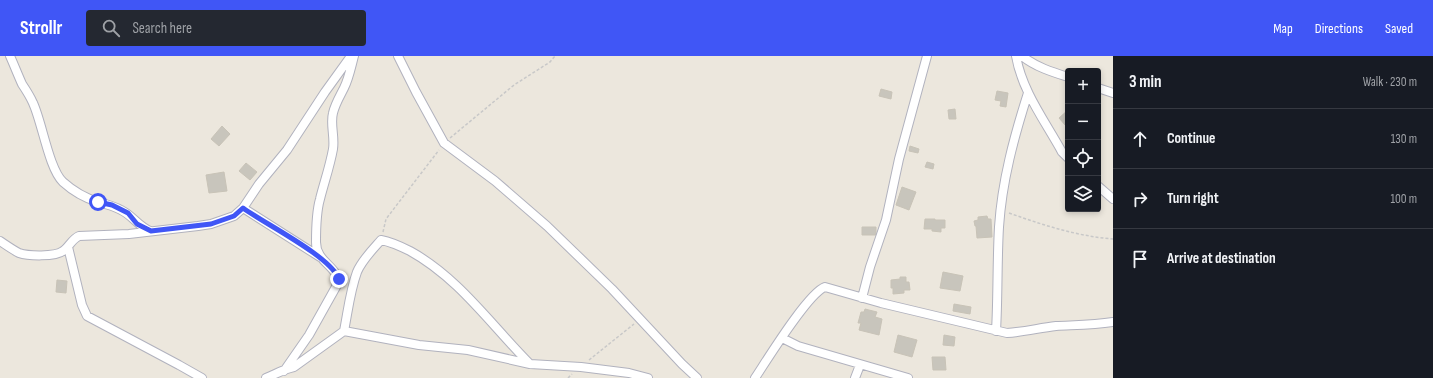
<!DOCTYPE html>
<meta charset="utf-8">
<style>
:root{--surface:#171b24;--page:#242831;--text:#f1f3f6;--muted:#9ea1a6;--line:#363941;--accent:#4056f6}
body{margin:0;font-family:"Sofia Sans Condensed",sans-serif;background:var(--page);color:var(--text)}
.controls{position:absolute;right:12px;top:12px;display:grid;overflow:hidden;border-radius:4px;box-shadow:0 2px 6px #0003}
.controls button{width:36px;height:36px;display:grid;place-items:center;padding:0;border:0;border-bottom:1px solid var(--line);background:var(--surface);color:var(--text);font:20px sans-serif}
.stop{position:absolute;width:12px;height:12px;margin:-9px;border:3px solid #4056f6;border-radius:50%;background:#fff}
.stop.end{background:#4056f6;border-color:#fff;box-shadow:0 1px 4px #0008}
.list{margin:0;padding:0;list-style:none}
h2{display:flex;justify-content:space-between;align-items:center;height:52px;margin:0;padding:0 16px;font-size:17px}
h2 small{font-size:13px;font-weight:400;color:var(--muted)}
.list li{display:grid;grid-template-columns:26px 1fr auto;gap:12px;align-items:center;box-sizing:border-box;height:60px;padding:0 16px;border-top:1px solid var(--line)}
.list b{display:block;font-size:15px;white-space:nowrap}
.list em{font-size:13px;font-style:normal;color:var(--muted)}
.icon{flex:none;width:22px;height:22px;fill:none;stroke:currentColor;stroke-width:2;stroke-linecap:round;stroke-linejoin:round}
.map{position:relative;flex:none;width:1113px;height:322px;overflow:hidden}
header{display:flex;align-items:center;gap:24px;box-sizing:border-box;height:56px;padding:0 20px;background:var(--accent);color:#fff}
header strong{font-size:19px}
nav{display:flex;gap:22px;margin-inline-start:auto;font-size:14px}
.search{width:280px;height:36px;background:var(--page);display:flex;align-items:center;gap:10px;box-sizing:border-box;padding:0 14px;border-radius:4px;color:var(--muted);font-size:15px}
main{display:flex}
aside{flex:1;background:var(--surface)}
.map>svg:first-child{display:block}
</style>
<header>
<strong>Strollr</strong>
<div class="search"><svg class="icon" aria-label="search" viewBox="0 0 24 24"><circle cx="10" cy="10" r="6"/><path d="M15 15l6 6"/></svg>Search here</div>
<nav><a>Map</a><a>Directions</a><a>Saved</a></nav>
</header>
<main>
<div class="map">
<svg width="1113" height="322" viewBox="0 0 1113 322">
<rect width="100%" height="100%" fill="#ece7dd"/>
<path fill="#c8c5bc" stroke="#c8c3b7" d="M881 33 892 36 891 43 879 40Z
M997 35 1008 37 1006 51 1000 50 1001 45 995 44Z
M955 53 956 63H949L948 54Z
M1068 54V68L1066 70 1059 62Z
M222 70 230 78 219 90 211 83Z
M910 90 919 93 918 97 909 95Z
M927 106 934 108 933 113 925 111Z
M246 107 257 116 250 124 239 115Z
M224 116 227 135 209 137 206 119Z
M902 131 916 136 909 154 896 149Z
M987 160 988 163H991L992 181 977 182 976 170H975L974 165 978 164V161Z
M925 163H935V164H945V172H941V176L932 175V173H924Z
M862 171H876V179H862Z
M943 216 963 220 960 235 940 232Z
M900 221H906V226H909L910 234H904V237L893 238V232H891V224L900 223Z
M57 224 67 225 66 237 56 236Z
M954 248 971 251 970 258 953 255Z
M865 253 877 256 875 261 882 263 879 279 859 274 861 267H858L861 256H864Z
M898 279 917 284 912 301 894 296Z
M944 279 955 281 954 290 943 289Z
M932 301H945L946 314H933Z"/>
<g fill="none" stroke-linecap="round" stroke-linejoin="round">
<g stroke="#b1b2be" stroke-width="10">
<path id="minor" d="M10 0C14 9 18 19 22 28 26 34 30 40 33 47 42 66 49 113 63 126 73 135 85 142 98 146 106 148 114 150 121 154 132 159 138 170 150 175
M398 0 416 36 444 87 495 125 547 170 612 233 682 308 697 322
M1016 0C1022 35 1045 65 1062 96L1068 102
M1022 0C1036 11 1052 16 1068 21
M1098 32 1113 37
M1098 130 1113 143
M243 152 320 201
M0 185C6 189 13 194 19 197 28 200 55 201 63 195 69 191 72 183 79 180L129 178 198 170 211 168 234 160 243 152 259 128 287 94 325 36 351 0
M68 191 82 249 87 260 179 309 202 322
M862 242 870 211 886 164 899 103 927 0
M344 275 419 289 468 294 530 308 581 311 629 317 648 322
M996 275C998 241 997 206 999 171 1002 125 1014 81 1028 37
M782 282 798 290 908 322
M284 315 309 279 337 229C341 210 316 208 316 186 316 172 316 157 320 143 324 127 330 110 333 93 335 81 330 68 333 57 335 48 340 40 344 32 349 22 351 11 354 0
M266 322C276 318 284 313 294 311L344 275C348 255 350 235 357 216 362 204 373 193 381 184 392 186 400 190 410 195 459 222 491 269 530 308
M755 322C767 304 808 237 825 231L881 247 1007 277C1024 276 1039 272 1056 270 1075 269 1094 269 1113 266
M855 322 860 309"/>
</g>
<path stroke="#c8c8c8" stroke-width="1.5" stroke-dasharray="3 2" stroke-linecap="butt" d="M450 82 514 29 550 6 555 0
M1009 157C1043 169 1076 180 1113 183
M383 176 386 163 439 94
M589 304 634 268
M568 322 572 318"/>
<use href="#minor" stroke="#fff" stroke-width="8"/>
</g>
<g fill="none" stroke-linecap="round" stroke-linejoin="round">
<path stroke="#4056f6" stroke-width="5" d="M98 146 112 149 128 157 137 168 151 175 211 168 234 160 243 152C265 168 330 200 339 223"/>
</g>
</svg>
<div class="controls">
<button>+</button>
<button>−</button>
<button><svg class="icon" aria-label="locate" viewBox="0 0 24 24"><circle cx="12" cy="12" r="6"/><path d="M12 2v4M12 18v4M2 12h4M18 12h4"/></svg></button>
<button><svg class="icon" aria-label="layers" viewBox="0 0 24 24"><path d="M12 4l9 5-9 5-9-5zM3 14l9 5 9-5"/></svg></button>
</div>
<div class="stop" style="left:98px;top:146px"></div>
<div class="stop end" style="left:339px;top:223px"></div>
</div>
<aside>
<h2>3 min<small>Walk · 230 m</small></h2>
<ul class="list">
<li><svg class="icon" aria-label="ahead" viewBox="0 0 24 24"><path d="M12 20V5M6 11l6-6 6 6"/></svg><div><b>Continue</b></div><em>130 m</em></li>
<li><svg class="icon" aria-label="right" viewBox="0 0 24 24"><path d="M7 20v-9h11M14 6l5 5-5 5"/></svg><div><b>Turn right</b></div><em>100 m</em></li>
<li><svg class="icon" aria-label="arrive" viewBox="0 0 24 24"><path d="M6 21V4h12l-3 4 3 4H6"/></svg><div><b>Arrive at destination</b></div></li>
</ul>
</aside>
</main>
